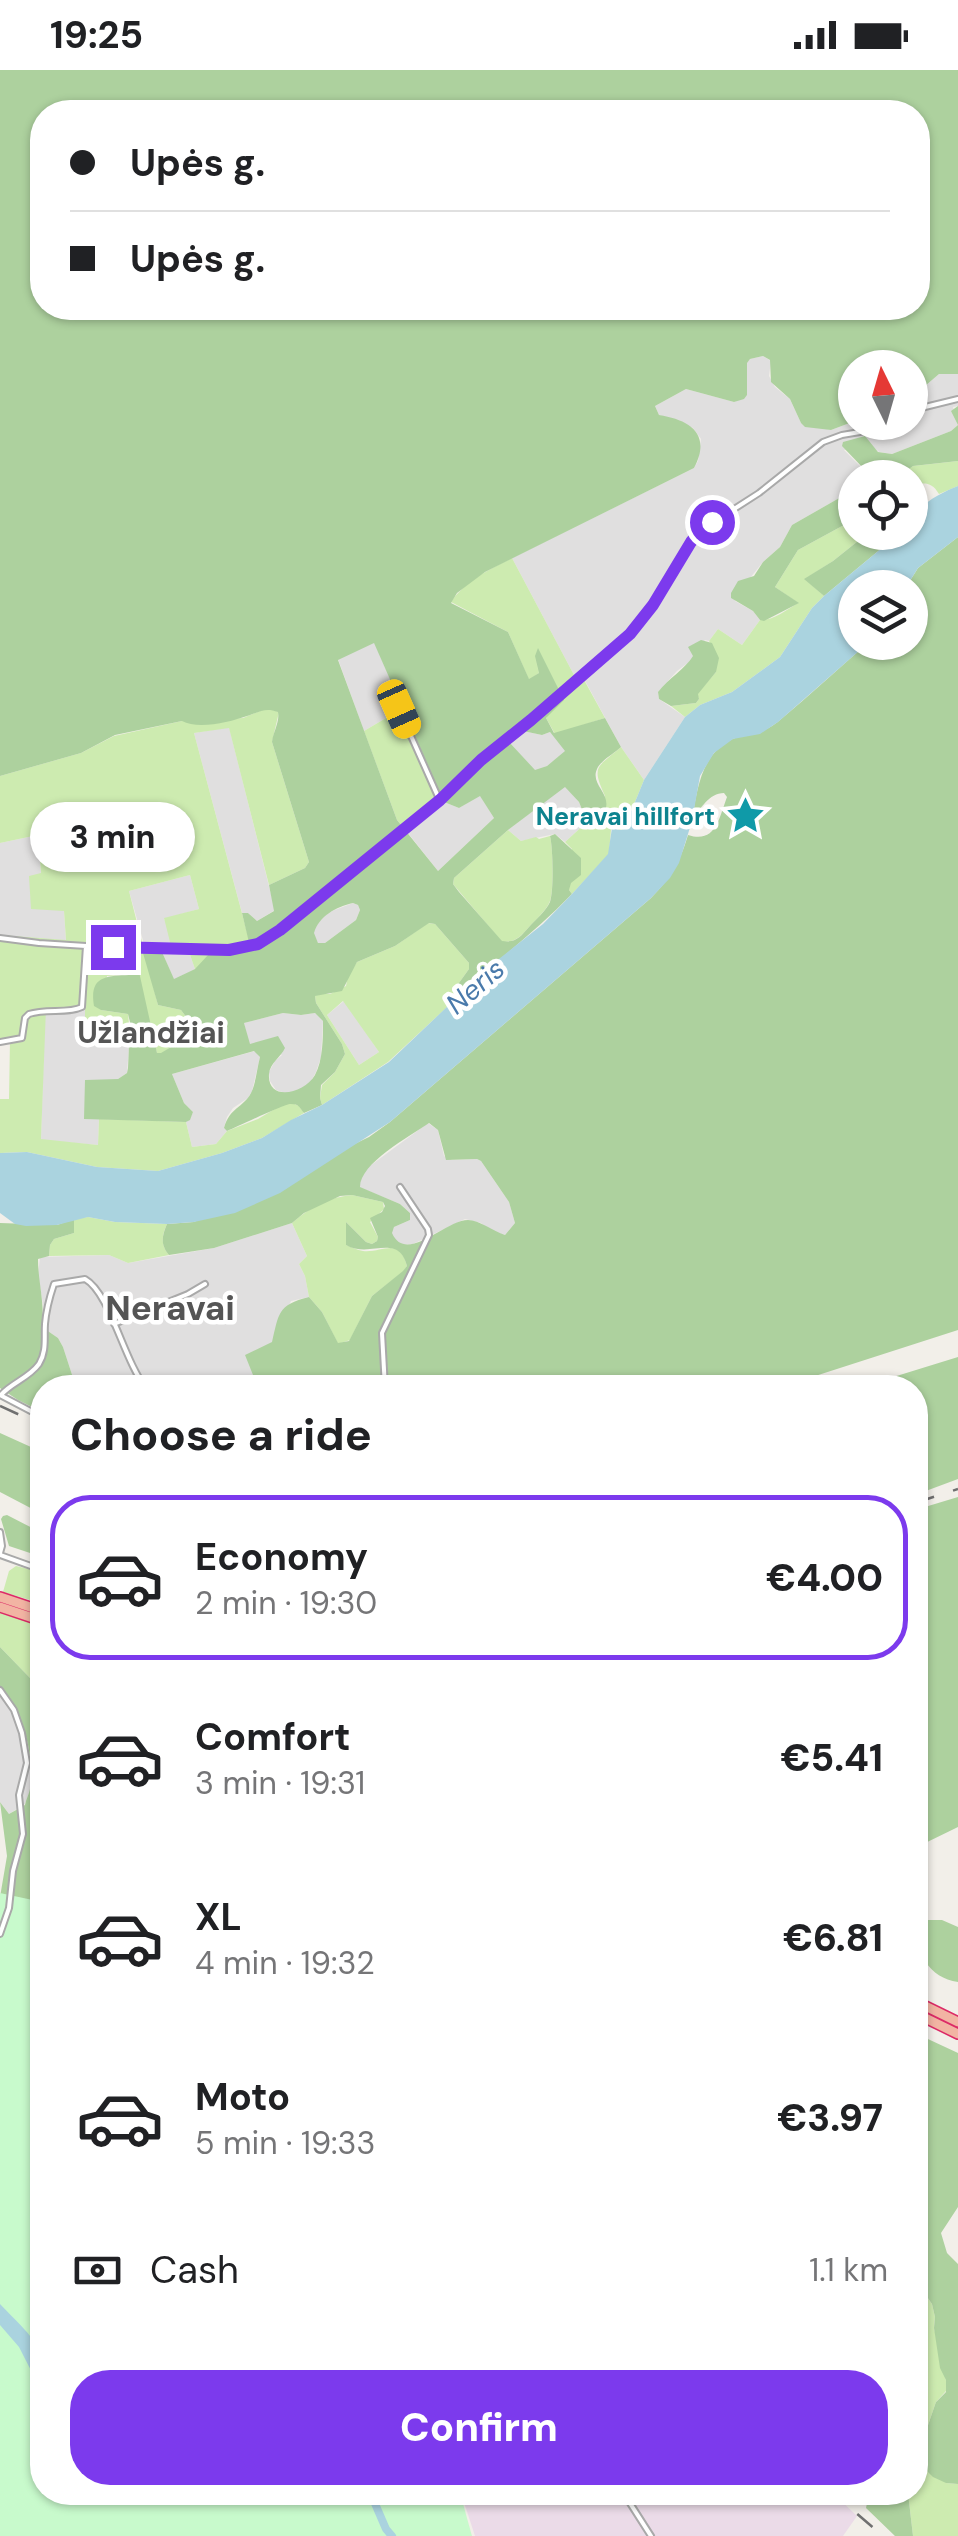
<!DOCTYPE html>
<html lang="en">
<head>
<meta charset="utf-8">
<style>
  :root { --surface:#fff; --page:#f2f2f2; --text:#202124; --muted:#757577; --line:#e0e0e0; --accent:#7c3aed }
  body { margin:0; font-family:"DM Sans",sans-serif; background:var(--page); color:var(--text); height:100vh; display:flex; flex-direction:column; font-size:38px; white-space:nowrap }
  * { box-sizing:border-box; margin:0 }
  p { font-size:32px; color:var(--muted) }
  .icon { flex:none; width:55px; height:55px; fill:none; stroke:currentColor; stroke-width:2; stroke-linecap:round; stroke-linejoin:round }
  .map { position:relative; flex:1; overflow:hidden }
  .panel { position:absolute; left:30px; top:1305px; width:898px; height:1130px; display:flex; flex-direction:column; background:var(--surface); border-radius:40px; box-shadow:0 2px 8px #0004 }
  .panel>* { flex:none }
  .top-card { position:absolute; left:30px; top:30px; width:900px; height:220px; border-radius:40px; box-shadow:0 2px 8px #0004; display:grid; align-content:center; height:220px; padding:0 40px; background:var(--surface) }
  .needle { width:65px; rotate:355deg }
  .buttons { position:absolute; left:838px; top:280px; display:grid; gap:20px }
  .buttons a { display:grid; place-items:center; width:90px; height:90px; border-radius:50%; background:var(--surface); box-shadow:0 2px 8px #0004; font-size:50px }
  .end { position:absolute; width:45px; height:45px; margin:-22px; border:12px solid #7c3aed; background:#fff; box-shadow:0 0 0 5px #fff }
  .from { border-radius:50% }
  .bubble { position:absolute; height:70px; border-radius:35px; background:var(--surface); box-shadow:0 2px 8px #0004; font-size:32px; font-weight:800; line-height:70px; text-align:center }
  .car { position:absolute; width:30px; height:60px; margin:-30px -15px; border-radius:12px; box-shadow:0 0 8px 2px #0007; background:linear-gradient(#f5c518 24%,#345 0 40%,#f5c518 0 76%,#345 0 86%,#f5c518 0) }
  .top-card b { display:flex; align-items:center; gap:35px; height:95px; font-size:38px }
  .top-card b+b { border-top:2px solid var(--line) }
  .top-card i { width:25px; height:25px; background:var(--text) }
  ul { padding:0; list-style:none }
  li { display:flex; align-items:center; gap:30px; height:165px; margin:0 20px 15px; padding:0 20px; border:5px solid transparent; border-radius:40px }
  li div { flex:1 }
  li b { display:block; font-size:38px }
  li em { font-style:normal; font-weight:800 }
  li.current { border-color:var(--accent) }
  li>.icon { width:90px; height:90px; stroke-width:1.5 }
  h2 { padding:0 40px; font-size:45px; line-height:120px }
  .pay { display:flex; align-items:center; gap:25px; height:110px; padding:0 40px; font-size:38px }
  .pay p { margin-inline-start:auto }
  .primary-button { display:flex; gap:20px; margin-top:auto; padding:20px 40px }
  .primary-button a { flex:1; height:115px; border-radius:40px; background:var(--accent); color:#fff; font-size:40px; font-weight:800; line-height:115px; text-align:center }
  .status { display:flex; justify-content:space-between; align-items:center; height:70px; padding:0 50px; background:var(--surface); direction:ltr }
  .status svg { height:28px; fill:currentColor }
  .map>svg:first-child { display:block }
</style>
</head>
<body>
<div class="status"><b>19:25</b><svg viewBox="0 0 49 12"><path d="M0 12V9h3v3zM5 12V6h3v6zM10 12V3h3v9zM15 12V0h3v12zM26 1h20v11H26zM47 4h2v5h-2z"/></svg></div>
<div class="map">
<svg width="958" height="2466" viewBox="0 0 958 2466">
  <rect width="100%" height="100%" fill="#f2efe9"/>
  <path fill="#e0dfdf" d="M763,286L771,291L769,306L775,317L790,329L801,353L831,360L855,351L910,352V324L925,316L939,304H958V336L953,337L958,355L951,361L892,384L879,382L873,377L844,380L866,402V407L855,408V419L792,455L780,477L763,492L750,508L735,531L753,541L760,550L742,575L718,559L709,571L705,570L689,592L677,601L658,622L659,629L685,647L644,710L621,677L584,609L579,611L574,605L512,488L694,398L698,391L701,369L693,358L659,345L655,336L686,319L734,332L747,325V292L750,289Z
    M374,572L403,638L364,661L338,589Z
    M229,657L275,840L257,851L248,843H242L194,663Z
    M523,661L542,665L550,662L566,681L547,696L535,701L510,673Z
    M565,716L579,732L587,752L565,772L555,764L521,771L508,760Z
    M480,725L494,748L438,801L408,763L444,732L459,738Z
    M38,765L41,804L64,841L66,871L0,865V773Z
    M190,805L199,839L164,849L189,882L195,899L174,910L162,882L146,881L129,821Z
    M353,833L358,835L360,840L356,850L325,873H318L313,863L320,849L332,841Z
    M344,931L379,982L359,995L327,945Z
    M45,938L85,939L86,964H130L127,1003L118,1009L85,1049H99L98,1075L41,1070Z
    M283,943L301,945L315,943L323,951L321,987L316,1002L310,1013L299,1021L285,1023L276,1020L270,1011L269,1002L275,991L282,985L249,974L244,953Z
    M255,981L260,987L252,1021L248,1028L233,1038L227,1047L224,1058L227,1061L216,1074L192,1077L186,1052L190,1049L193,1042L184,1033L172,1004Z
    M428,1053L438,1060L444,1086L452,1090L477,1089L481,1091L509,1132L515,1153L505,1165L490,1161L481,1153L465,1149L413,1174L402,1175L395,1172L391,1163L394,1157L410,1150V1143L400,1134L359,1117V1112L367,1098Z
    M292,1153L307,1186L299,1194L305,1206L309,1227L291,1231L255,1309L272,1317H76L63,1277L58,1268L42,1257L44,1240L38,1205L40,1187L109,1185L128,1193L214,1178Z
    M0,1621L10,1629L19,1644L31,1698L30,1720L25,1734L9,1744L0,1732Z"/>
  <path fill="#ebdbe8" d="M461,2423H828L835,2425L857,2446L843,2466H475Z"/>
  <path fill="#cdebb0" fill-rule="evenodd" d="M958,391V416L939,424C931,411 925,413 910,415V408L905,407L906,400L913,396Z
    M855,449V462L868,463L833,491L805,509L824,526L812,538L780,587L732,622L700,635L685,647L671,636L696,633L699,629L697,624L716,602L712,576L709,571L718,559L742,575L760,550C773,551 786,540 798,533L775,517L798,480Z
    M512,488L574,605L579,611L583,608L605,648L555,664L546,648L549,643L535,586L539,603L529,610L508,562L451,532C465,511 490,499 512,488Z
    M267,638L279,642L272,672L309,792L305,798L269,815L229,658L194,663L252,881L238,883L195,899L189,882L171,876L164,848L199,839L190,805L129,821L158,935L181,940L198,963V972L171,977L161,984L157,983L130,887L131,904L107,906L101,940L128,944L130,964H85V939L46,938L41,1069L98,1075L99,1049L186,1052L192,1077L216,1074L227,1061L258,1049L283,1034L292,1033L299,1036L304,1043L262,1068L222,1083L158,1101L97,1097L27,1082L0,1083V1029H9L10,970H0V865L66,870L64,841L31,839L29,806L41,803L38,765L0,773V706L81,683L114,666L182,651L243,648Z
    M403,638L444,732L408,763L397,750L364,661Z
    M621,677L644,710L624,759L619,760L614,757L611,760L609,784L572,824L569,820L572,779L565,772L587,752L592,756L605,726C591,695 597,698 621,677Z
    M508,760L521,771L536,767L539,769L550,766C553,778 554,820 550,831C546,841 536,849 529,857C520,867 516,872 502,872L453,814L454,808Z
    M428,853L435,854L469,893V899L456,917L459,926L388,992L322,1035L320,1028L322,1015L335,1002L345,984L342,974L316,933L315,926L318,924H330L346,916L348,906L357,892L395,876ZM343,931L379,982L359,995L327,945Z
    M352,1125L383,1132L384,1139L370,1152L378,1167L377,1171L372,1174L366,1172L346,1152V1175C352,1177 357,1180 363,1181C383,1183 399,1166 407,1196L404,1201L372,1226L350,1270L338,1274L322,1242L309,1227L305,1206L299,1194L307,1186L292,1153C309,1138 329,1127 352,1125Z
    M88,1147L115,1152L167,1154C162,1165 160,1175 169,1185L128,1193L109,1185L49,1186L50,1175L54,1169L74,1163V1149Z
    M16,1496L41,1502L42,1528L30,1530L3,1522L9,1501Z
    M0,1542L42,1556V1613L30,1608L0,1577Z
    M915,2160L923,2221L932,2234L935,2247L934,2258L946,2310V2321L936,2332L926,2361L946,2413L958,2414V2466H913L908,2423L915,2422Z"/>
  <path fill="#add19e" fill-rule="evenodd" d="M0,0H958V304H939L925,316L910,324V298H855V351L831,360L805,357L801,353L790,329L771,312L770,290L763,286L750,289L747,293V325L744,329L734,332L686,319L655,336L659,345C690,350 712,364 694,398L485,502L457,523L451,533L508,562L529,609L539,603L535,586L538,578L564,630L546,648L554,663L605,648L621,677C615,683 600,691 597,699C588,719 626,728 592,756L587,752L579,732L565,717L508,760L454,808L453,814L459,822L502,871C516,873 520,867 529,857C536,849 546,841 550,832C554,820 553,778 550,766L555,764L581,788V805L571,813L569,820L572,824C536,861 496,891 459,926L456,917L469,899V893L435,854L429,853L395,876L357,892L342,921L315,926L316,933L342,974L345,984L335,1002L321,1015L320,1028L322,1035L304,1043C299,1037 299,1034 291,1034C286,1033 237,1057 227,1061L224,1058C230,1037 243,1038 251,1023C256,1013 257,998 260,987L254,981L172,1004L184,1033L193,1042L190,1050L186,1052L84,1049L85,1010L118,1009L127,1003L128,998L130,952L128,944L101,940L94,936C89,906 106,906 129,905L131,903L130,886H133L136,888L157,983H161L171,977L198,972V963L181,940L158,935L143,883L146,881L162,882L174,909L195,899L209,884L251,881L242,843H248L257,851L274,841L269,815L305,798L309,792L272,672C273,662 280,652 278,642C265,637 260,642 247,646C230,652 198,660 182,651L115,665L81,683L0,706ZM42,42H918V238H42ZM374,573L444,732L459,738L480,726L494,748L438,801L397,750L338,590ZM523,661L542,665L550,662L565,681L547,696L535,700L510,673ZM353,833L358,835L360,840L356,850L325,873H318L314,863C319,846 336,837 353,833ZM283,943L301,945L315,943L323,951C323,968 323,990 315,1005C304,1024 267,1032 269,1004C270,993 281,987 285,978L278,966L250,974L244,953Z
    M958,336V391L913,396L906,401L905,407H866V401L842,376L843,372L865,366L878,382L892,384L951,361L958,355L951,341Z
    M855,419V449L798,480L775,517L799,533L764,551L760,550L753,541L731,528V523L738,511L754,506L763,492L780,477L792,455Z
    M868,463H900L824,526L804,509L833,491Z
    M958,467V1260L781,1317H272L255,1310L245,1285L272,1272C279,1244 277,1235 309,1227L322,1242L338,1273L349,1271L372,1226L403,1201L407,1196C398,1162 370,1189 346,1175V1152L366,1172L372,1174L377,1171L378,1167L370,1148L382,1142L385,1136L383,1132L352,1125L340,1126L304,1143L292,1153L214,1178L169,1185C160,1174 162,1166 167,1154L194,1152L369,1067L390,1052L651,828C672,806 679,794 688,765C716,774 719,748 727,727L724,723C709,723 700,739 692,751C697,718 702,679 738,667C757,661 763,664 780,650C810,625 839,598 868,573L910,572V518L906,517L918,498ZM429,1053L438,1060L446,1090L477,1089L481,1091L509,1132L515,1153L505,1165C493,1161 479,1150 468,1150C445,1150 406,1195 392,1163L394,1157L410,1150V1143L400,1134L360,1117C360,1093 409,1067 429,1053Z
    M701,570L712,573L719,588L716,602L698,624L699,629L696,633L671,636L659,629L658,622C668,609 686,598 693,586L688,577Z
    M74,1149V1163L54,1169L50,1175L49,1186L38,1189C38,1212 45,1233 42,1257L58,1268L63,1277L76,1317L42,1318V1342L18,1330L0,1318V1153L57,1155Z
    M958,1287V1409L915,1425V1318L861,1317Z
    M0,1363L42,1382V1444L0,1422Z
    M958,1427V1757L915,1778V1440Z
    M7,1445L42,1463V1487L9,1476L1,1449L3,1446Z
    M0,1577L30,1608L42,1613V1834L0,1827L7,1786L0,1732L9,1744L25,1735C26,1729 29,1724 30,1719C36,1694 23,1634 0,1621Z
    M927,1850H942L958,1857V1912C929,1908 915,1882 915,1854Z
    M915,1963L958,1983V2137L941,2163L947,2183L958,2194V2414L946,2413L933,2407L926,2400L924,2393L926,2361L936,2332L946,2322V2310L940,2298L934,2258L935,2247L932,2234L923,2221L915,2160Z
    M869,2423H908L913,2466H895L866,2438Z"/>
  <path fill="#c8facc" d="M0,1823L42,1832V2422L460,2423L472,2466H0Z"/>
  <path fill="#aad3df" d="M958,416V467L918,498L906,517L855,518V572L868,573L778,652L760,664L733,669L714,683L700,706L692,751L679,793L670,808L651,828L390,1052L280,1123L235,1143L194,1152L167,1154L115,1152L88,1147L57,1155L26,1156L15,1154L0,1143V1083L27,1082L97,1097L158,1101L222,1083L262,1068L291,1050L322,1035L389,992L490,896L543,854L572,824L608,784L612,758L621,760L624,759L644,710L685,647L700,635L732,622L780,587L812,538L824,526L900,463L910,462C910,438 938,424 958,416Z
    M0,2234C34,2270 43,2270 42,2322L19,2277L0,2255Z"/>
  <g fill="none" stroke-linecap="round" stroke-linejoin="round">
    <path stroke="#aad3df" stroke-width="8" d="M370,2422L386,2459L392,2466"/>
    <defs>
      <path id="minor" d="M910,344L925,337L958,329
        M399,639L440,731
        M0,868L39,873L86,876L213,880L241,878L267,869L440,731L481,690L531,651L629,564L653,535L685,480L703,459L759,423L823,372L842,365L872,360L891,352
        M0,972L22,968L25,948L29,944C46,938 68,944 82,937L86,876
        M114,1254L188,1224L205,1214
        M385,1318L382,1263L429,1165L428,1159L400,1117
        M0,1325L42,1347
        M1,1325C11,1313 29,1308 39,1294C47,1281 44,1268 45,1254C46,1241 50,1226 54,1214L85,1209C110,1223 124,1291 146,1318
        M0,1462L2,1476L0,1483
        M0,1485L42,1500
        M0,1620L14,1640L22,1663L27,1693L19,1725L23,1764L13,1801L9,1838L0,1864
        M628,2430L651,2466"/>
      <path id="trunk" d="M0,1527L42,1541
        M0,1537L42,1551
        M915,1931L958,1952
        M915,1943L958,1964"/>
    </defs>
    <use href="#minor" stroke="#a9a9a9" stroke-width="8"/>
    <use href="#trunk" stroke="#dc2a67" stroke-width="12"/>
    <use href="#minor" stroke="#fff" stroke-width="4"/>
    <use href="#trunk" stroke="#f2b4a3" stroke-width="9"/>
    <path stroke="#707070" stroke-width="2.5" stroke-dasharray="20 20" stroke-linecap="butt" d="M0,1336L42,1355
      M915,1433L958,1419
      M824,2422L848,2436L883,2466
      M641,2424L647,2422"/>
  </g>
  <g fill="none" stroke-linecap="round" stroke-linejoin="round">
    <path stroke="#7c3aed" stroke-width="12" d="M113,877L229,880L258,874L280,860L440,730L481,690L531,650L630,564L653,535L691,472L702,459L712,452"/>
  </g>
  <defs>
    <symbol id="sight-bare" viewBox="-9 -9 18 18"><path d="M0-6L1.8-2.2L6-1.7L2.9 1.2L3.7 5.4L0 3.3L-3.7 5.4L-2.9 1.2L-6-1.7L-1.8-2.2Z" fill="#0f9aa8" stroke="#fff" stroke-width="2.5" paint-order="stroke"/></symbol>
  </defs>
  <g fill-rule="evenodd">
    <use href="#sight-bare" x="718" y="718" width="55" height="55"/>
  </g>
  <g text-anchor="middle" stroke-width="9" stroke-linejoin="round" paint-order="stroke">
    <g font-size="25" font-weight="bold" fill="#0d838f" stroke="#fff" text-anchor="end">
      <text x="715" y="755">Neravai hillfort</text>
    </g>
    <g font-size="28" font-style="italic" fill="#4a7aab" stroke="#fff">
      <text transform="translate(475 916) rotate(-41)" y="10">Neris</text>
    </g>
    <g font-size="30" font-weight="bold" fill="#555" stroke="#fff">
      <text x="151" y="973">Užlandžiai</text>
    </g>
    <g font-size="35" font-weight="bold" fill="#555" stroke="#fff">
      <text x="170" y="1250">Neravai</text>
    </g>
  </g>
</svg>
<div class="buttons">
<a><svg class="needle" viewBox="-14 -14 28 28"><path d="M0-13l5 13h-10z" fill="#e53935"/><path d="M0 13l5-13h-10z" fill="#757577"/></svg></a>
<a><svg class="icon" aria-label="locate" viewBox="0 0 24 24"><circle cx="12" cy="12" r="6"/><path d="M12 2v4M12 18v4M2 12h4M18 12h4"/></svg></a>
<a><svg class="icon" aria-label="layers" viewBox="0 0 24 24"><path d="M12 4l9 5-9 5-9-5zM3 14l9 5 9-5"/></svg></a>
</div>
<i class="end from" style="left:712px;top:452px"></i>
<i class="end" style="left:113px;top:877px"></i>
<div class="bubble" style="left:30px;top:732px;width:165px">3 min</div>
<i class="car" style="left:399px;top:639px;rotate:156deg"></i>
<div class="top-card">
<b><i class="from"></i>Upės g.</b>
<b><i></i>Upės g.</b>
</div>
<section class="panel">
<h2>Choose a ride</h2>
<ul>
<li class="current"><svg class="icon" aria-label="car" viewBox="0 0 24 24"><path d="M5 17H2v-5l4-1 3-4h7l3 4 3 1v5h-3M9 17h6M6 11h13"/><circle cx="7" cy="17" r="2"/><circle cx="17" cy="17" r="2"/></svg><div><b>Economy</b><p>2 min · 19:30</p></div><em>€4.00</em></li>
<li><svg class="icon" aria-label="car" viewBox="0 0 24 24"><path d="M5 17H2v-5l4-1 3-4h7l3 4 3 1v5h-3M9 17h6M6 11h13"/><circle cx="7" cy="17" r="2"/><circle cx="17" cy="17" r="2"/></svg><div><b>Comfort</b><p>3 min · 19:31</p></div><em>€5.41</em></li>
<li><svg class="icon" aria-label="car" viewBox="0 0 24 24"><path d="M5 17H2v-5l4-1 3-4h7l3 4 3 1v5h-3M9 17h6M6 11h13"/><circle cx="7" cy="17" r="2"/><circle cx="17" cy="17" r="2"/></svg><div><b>XL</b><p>4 min · 19:32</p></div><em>€6.81</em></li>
<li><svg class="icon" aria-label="car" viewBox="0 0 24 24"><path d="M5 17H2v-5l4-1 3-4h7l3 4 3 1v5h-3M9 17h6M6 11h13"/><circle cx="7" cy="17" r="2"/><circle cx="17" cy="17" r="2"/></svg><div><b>Moto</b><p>5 min · 19:33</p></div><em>€3.97</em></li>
</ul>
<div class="pay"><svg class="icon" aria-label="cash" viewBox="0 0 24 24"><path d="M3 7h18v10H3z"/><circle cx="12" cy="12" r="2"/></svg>Cash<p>1.1 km</p></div>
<div class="primary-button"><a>Confirm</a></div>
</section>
</div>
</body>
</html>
